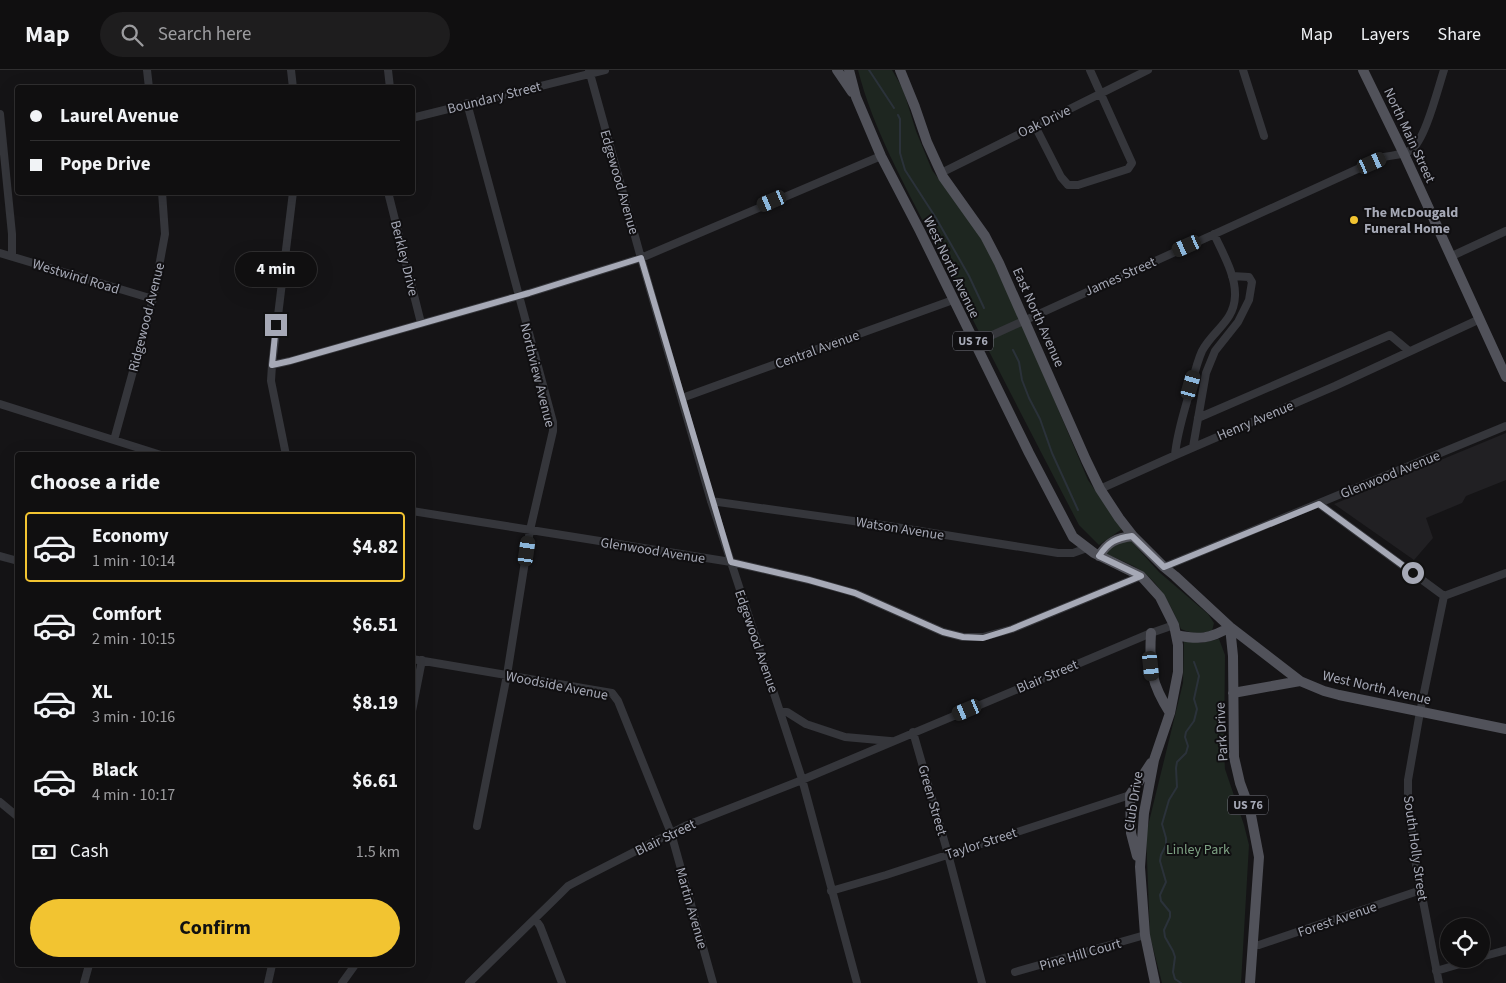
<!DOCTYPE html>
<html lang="en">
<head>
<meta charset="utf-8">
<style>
  :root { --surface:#100f10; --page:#1e1d1e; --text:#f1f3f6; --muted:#9c9c9f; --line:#302f30; --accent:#f2c431 }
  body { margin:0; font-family:"Source Sans 3",sans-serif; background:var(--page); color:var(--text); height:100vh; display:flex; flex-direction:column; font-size:19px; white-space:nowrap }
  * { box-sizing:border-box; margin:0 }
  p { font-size:16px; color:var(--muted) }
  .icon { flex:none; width:28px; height:28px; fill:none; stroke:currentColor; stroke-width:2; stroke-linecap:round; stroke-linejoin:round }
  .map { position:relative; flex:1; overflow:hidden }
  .side { position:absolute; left:15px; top:382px; width:400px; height:515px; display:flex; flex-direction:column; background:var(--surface); border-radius:5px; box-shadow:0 5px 20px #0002,0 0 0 1px var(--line) }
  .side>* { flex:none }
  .banner { position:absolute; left:15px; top:15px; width:400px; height:110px; border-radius:5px; box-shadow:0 5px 20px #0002,0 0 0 1px var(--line); display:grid; align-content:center; height:110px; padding:0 15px; background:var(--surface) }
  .controls { position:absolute; left:1440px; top:848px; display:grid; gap:10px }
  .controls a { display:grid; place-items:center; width:50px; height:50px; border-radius:50%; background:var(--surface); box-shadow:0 5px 20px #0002,0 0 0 1px var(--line); font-size:25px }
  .end { position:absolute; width:22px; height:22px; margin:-11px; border:6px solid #a6a9b6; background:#111; box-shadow:0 0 0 2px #111 }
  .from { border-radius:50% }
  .bubble { position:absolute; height:35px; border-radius:18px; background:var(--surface); box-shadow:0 5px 20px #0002,0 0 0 1px var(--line); font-size:16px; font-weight:700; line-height:35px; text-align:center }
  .car { position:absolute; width:15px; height:30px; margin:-15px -8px; border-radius:6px; box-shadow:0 0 4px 1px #0007; background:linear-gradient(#222 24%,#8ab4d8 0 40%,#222 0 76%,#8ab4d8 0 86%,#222 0) }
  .banner b { display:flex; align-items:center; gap:18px; height:48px; font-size:19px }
  .banner b+b { border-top:1px solid var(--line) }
  .banner i { width:12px; height:12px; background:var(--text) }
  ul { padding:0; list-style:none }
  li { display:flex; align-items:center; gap:15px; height:70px; margin:0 10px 8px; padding:0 5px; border:2px solid transparent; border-radius:5px }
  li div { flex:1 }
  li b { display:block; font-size:19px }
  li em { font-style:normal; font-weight:700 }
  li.current { border-color:var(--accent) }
  li>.icon { width:45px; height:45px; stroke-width:1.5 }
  h2 { padding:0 15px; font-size:22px; line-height:60px }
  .pay { display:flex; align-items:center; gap:12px; height:55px; padding:0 15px; font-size:19px }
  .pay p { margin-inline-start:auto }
  .primary-button { display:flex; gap:10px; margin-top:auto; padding:10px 15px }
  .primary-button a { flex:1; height:58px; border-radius:30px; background:var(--accent); color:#111; font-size:20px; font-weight:700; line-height:58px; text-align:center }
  header { display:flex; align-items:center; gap:30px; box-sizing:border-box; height:70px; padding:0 25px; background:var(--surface); border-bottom:1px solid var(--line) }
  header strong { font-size:24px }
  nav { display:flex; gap:28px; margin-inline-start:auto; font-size:18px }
  .search { width:350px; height:45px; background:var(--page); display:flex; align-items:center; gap:12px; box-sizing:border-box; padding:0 18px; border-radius:28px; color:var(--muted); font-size:19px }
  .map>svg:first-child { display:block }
</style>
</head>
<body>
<header>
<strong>Map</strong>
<div class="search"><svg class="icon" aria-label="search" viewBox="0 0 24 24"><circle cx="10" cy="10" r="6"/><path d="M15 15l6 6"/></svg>Search here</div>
<nav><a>Map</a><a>Layers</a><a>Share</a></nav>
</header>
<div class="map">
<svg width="1506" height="913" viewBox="0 0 1506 913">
  <rect width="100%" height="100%" fill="#151416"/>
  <path fill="#212023" d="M1506,363V410L1466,426L1462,433L1426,448L1433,468L1414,490L1334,434Z"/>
  <path fill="#1e2620" d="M858,0H892L903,19L916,61L932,100L983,170L1026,263L1088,410L1122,459L1099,475L1079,455C1029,359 979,263 931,167C904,113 873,59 858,0Z
    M1131,471L1159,502L1208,544L1214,553L1212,561C1200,564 1192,564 1181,559C1172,538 1161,515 1142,501C1131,494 1118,489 1106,484L1116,473Z
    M1219,569L1225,585L1224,680L1225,699L1244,755L1249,775L1241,913H1162L1150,866L1146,764L1183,613L1184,570L1201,573Z"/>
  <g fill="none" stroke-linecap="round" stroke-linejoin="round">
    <path stroke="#2b323a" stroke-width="2" d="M869,0L894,38
      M898,45L900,49V83L905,100L936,148L969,206L984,238
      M1013,280L1019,292L1022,310L1029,328L1040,349L1052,383L1078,440
      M1181,913L1175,909L1173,902L1175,887L1173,881L1165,867L1164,860L1170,847V842L1161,831L1160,825L1166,812L1160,791L1161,785L1166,775V768L1162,754L1169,730L1177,717L1176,698L1177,692L1186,683L1188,676L1185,667L1186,662L1194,651L1197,639L1194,629L1199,606L1194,592"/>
    <path stroke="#35363b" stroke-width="8" d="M147,0L149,18
      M291,0L293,18
      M388,0L390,18
      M589,0L641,188L711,431L802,709L857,913
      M1243,0L1264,66
      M467,33L553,352V361L530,460L507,605L477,756
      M0,44L12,164V186
      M412,48L605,0
      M1035,56L1061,107L1068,115H1078L1128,99L1132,93L1090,0
      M941,103L1148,0
      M388,122L421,253
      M0,183L153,229
      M1452,186L1506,161
      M975,273L1384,87C1393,85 1403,85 1411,80C1425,71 1438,18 1444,0
      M272,295L290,291L529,223L641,188L881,86
      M682,328L953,230
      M0,334L161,385
      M1198,348L1390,265L1409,281
      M114,370L153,229L165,164L162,122
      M1193,377L1206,303L1215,281L1238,252L1249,230L1252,212L1249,207L1232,206
      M286,385L271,311L272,295L293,122
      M1175,385C1177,362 1185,339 1191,317C1194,305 1197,292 1202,281C1213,260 1234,252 1235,226C1236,205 1222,182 1214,164
      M1100,419L1178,384L1335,316L1480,249
      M711,431L889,456L1058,483H1073L1087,478
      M1319,434L1444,526
      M412,441L731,492L809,510L855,523L943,562L963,567H983L1012,559L1141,506
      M0,486L18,491
      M1164,497L1506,356
      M412,589L612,623L618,631L671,763L713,913
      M412,641L422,590
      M781,642H787L806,654L845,667L890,671
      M913,662L948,784L982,913
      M0,732L18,747
      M831,821L886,805L1130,725
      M535,849L540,856L562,913
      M1253,875H1259L1421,820
      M1481,887L1506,880
      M1436,901L1477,889
      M1015,902L1145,865
      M84,913L89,895
      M268,913L272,895
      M342,913L355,895
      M469,913L559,825L568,816L585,807L685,756L797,712L1151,563L1174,555
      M1439,913L1416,795L1408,728V710L1420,642L1444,526L1506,503"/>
    <path stroke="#51525a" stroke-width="10" d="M837,0L852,22
      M849,0L856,27L881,86L920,161L1029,383L1073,467L1094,483L1141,506L1160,527L1174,555L1178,575V602L1170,643L1154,690L1144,743L1140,797L1145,865L1155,913
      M900,0L915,37L927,72L943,107L985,166L999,193L1086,390L1100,419L1119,448L1133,466L1164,497L1175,506L1230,557L1300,611L1324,621L1339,625L1506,659
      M1363,0L1404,84L1506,307
      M1099,486C1108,472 1116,468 1133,466
      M1230,557L1233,586L1234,687L1240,713L1250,740L1259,787L1250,913
      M1151,563C1149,598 1151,613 1170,643
      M1176,565C1199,570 1210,569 1230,557
      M1233,623L1300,611
      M1137,786L1131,763L1130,725L1151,693"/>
  </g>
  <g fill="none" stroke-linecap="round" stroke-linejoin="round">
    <path stroke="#a6a9b6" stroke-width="6" d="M276,255L272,295L290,291L529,223L641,188L731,492L809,510L855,523L943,562L963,567L983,568L1012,559L1141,506L1099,486C1108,472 1116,468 1132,466L1164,497L1319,434L1413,503"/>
  </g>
  <circle fill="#f2c431" stroke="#100f11" stroke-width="2" cx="1354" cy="150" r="5"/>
  <g text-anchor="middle" stroke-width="4" stroke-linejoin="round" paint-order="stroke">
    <g fill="#100f11" stroke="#797b84" stroke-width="1">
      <rect x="953" y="261.5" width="40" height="19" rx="4"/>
      <rect x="1228" y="725.5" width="40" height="19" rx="4"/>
    </g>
    <g font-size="12" font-weight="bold" fill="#a6a9b6">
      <text x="973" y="275">US 76</text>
      <text x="1248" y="739">US 76</text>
    </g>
    <g font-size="14" fill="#a6a9b6" stroke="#100f11">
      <text transform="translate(494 27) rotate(-14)" y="5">Boundary Street</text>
      <text transform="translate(1044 51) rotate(-26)" y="5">Oak Drive</text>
      <text transform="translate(1410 65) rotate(65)" y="5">North Main Street</text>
      <text transform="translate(620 112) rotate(74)" y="5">Edgewood Avenue</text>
      <text transform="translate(405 188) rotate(76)" y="5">Berkley Drive</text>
      <text transform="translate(952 197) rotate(64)" y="5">West North Avenue</text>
      <text transform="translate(76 206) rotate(17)" y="5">Westwind Road</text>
      <text transform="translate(1120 206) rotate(-24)" y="5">James Street</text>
      <text transform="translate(146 247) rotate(-76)" y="5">Ridgewood Avenue</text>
      <text transform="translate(1039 247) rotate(66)" y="5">East North Avenue</text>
      <text transform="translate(817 279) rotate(-20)" y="5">Central Avenue</text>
      <text transform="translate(538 305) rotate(76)" y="5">Northview Avenue</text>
      <text transform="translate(1255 350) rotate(-23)" y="5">Henry Avenue</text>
      <text transform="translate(1390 404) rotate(-22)" y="5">Glenwood Avenue</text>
      <text transform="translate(900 458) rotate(9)" y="5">Watson Avenue</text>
      <text transform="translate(653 480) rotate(9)" y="5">Glenwood Avenue</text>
      <text transform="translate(757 571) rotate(71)" y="5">Edgewood Avenue</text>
      <text transform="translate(1047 606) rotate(-23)" y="5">Blair Street</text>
      <text transform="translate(557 615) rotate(11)" y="5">Woodside Avenue</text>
      <text transform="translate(1377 617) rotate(13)" y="5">West North Avenue</text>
      <text transform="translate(1221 662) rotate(-93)" y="5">Park Drive</text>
      <text transform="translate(933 730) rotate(74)" y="5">Green Street</text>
      <text transform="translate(1133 731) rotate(-81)" y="5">Club Drive</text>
      <text transform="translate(665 767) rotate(-26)" y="5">Blair Street</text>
      <text transform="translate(981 773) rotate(-18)" y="5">Taylor Street</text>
      <text transform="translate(1416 778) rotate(82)" y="5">South Holly Street</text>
      <text transform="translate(692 838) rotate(74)" y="5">Martin Avenue</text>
      <text transform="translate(1337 849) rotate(-19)" y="5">Forest Avenue</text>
      <text transform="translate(1080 884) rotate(-16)" y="5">Pine Hill Court</text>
    </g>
    <g font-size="14" font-weight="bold" fill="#a6a9b6" stroke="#100f11" text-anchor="start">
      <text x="1364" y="147">The McDougald<tspan x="1364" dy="16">Funeral Home</tspan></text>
    </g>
    <g font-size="14" fill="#7da183" stroke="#100f11">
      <text x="1198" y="784">Linley Park</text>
    </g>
  </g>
</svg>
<div class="controls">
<a><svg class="icon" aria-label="locate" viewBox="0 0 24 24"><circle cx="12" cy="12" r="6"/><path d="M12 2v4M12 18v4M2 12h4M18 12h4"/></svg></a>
</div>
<i class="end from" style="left:1413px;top:503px"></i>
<i class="end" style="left:276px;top:255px"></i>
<div class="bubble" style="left:235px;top:182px;width:82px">4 min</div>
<i class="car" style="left:1372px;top:93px;rotate:66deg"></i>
<i class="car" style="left:772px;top:131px;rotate:247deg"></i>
<i class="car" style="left:1187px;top:176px;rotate:246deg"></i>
<i class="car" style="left:1191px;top:315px;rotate:16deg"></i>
<i class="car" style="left:527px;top:481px;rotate:8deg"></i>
<i class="car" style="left:1151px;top:596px;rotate:174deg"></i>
<i class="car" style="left:967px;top:640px;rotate:247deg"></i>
<div class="banner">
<b><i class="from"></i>Laurel Avenue</b>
<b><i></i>Pope Drive</b>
</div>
<section class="side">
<h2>Choose a ride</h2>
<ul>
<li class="current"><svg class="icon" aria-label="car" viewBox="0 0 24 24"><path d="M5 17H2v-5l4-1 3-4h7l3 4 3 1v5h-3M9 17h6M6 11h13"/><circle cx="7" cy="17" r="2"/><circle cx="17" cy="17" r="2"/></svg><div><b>Economy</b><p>1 min · 10:14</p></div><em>$4.82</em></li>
<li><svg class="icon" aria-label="car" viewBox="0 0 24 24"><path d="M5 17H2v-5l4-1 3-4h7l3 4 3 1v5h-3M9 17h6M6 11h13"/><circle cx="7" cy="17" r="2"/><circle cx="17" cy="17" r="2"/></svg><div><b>Comfort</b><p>2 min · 10:15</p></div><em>$6.51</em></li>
<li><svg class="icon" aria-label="car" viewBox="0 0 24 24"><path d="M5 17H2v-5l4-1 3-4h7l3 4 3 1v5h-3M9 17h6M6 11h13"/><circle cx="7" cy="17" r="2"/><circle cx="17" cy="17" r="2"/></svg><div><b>XL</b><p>3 min · 10:16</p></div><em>$8.19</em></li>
<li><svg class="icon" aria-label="car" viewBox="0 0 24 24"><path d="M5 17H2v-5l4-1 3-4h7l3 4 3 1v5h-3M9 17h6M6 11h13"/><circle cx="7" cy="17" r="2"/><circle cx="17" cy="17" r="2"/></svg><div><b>Black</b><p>4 min · 10:17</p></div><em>$6.61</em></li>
</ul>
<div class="pay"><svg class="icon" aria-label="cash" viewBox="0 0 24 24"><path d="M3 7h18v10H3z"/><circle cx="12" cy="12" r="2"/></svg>Cash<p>1.5 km</p></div>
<div class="primary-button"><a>Confirm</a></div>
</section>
</div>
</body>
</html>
